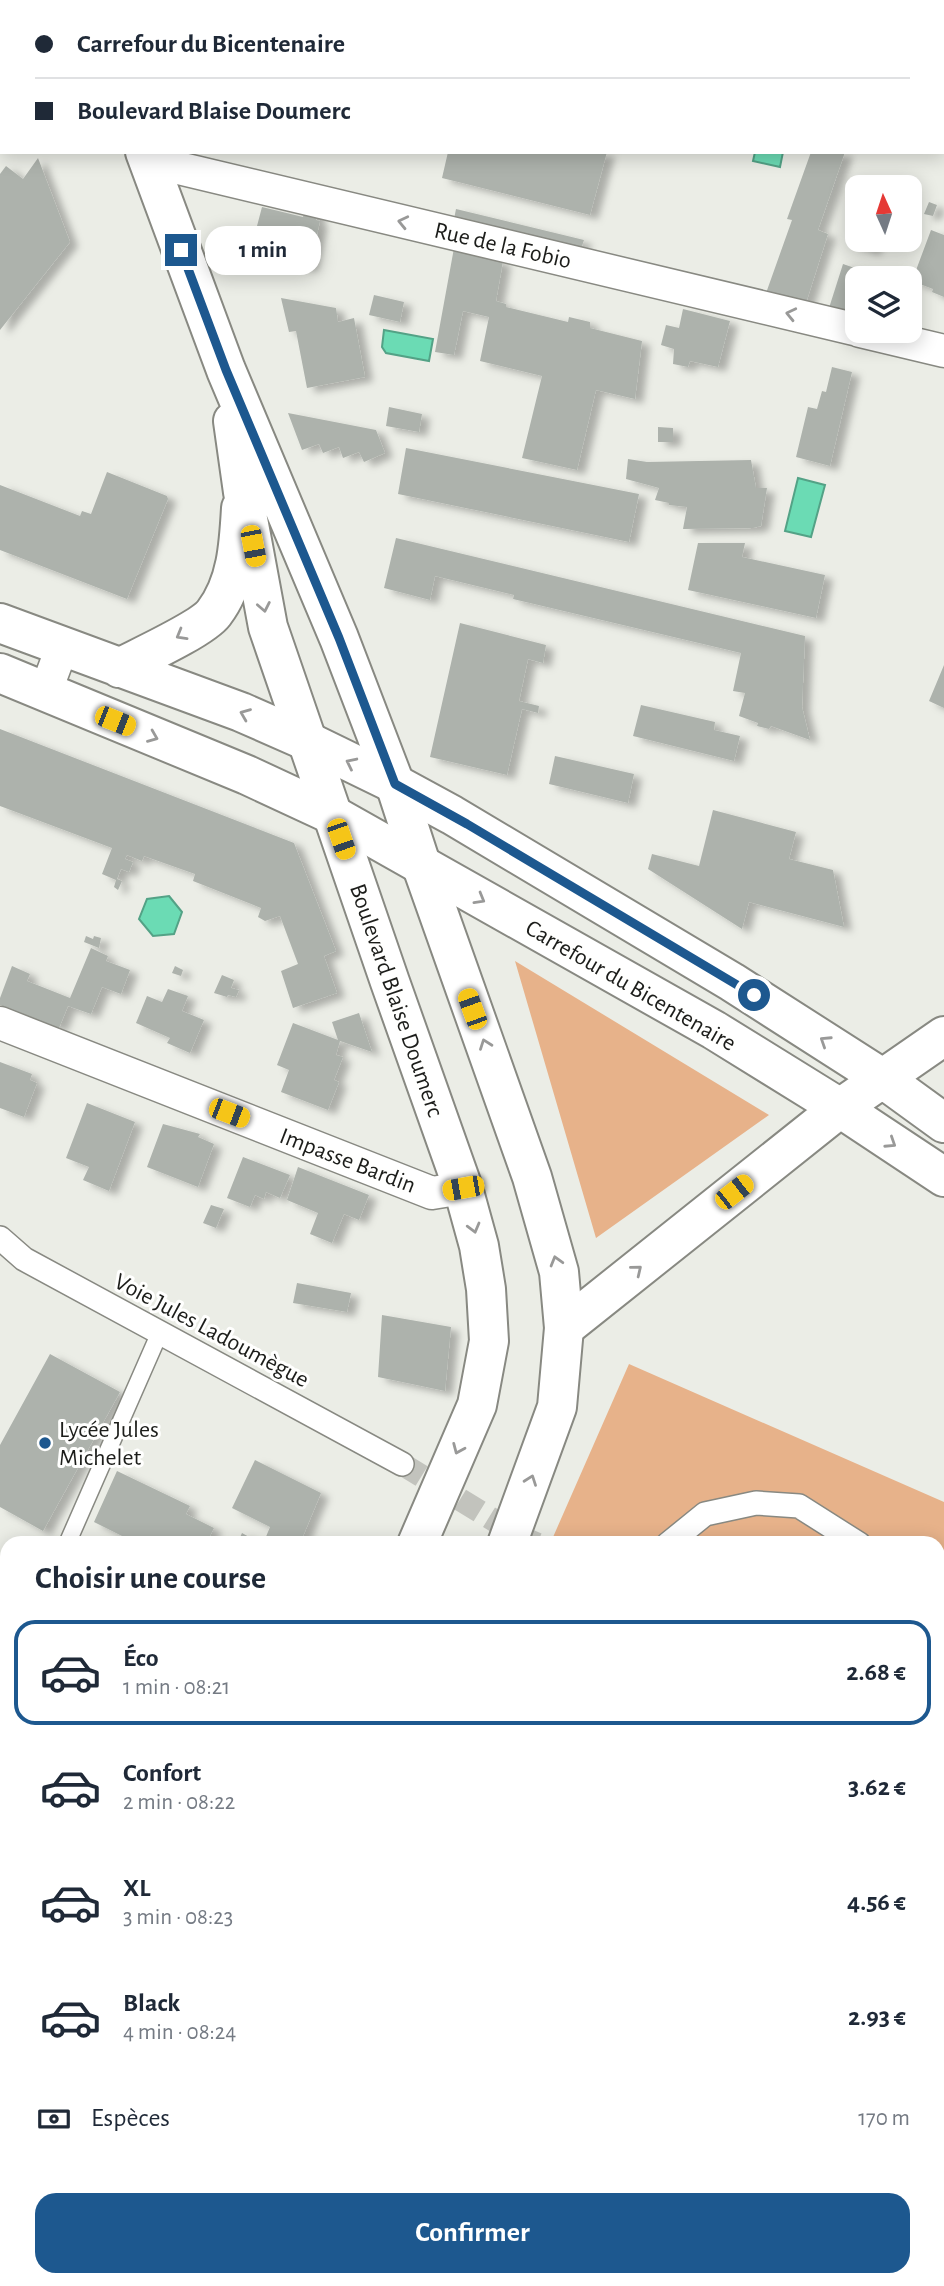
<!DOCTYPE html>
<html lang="fr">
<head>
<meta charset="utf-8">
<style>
  :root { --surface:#fff; --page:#f6f6f7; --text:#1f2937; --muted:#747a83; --line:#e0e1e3; --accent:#1d588f }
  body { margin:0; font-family:"Alegreya Sans",sans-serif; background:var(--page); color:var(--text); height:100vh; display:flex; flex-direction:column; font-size:26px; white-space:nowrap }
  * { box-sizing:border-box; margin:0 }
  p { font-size:23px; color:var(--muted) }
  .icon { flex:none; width:38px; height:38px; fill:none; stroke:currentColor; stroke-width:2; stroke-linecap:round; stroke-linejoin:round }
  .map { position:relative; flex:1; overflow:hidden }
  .sheet { position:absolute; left:0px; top:1536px; width:945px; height:751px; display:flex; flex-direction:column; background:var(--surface); border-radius:21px 21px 0 0; box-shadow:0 4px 18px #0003 }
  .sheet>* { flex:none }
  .guide { position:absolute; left:0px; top:0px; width:945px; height:154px; box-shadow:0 4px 18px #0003; display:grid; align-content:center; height:154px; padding:0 35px; background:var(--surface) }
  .needle { width:46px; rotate:357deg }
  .fabs { position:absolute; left:845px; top:175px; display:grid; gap:14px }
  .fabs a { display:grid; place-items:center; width:77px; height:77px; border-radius:14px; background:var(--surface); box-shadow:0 4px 18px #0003; font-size:35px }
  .end { position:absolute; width:32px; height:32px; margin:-16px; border:9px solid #1d588f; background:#fff; box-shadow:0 0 0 4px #fff }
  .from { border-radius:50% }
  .bubble { position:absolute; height:49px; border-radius:21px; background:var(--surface); box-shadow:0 4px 18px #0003; font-size:23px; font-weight:700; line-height:49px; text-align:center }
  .car { position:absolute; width:21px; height:42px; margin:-21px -10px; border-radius:9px; box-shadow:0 0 5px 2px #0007; background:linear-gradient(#f5c518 24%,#345 0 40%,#f5c518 0 76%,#345 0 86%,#f5c518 0) }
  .guide b { display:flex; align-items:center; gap:24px; height:66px; font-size:26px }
  .guide b+b { border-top:2px solid var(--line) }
  .guide i { width:18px; height:18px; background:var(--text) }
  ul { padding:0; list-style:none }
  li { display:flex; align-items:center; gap:21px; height:105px; margin:0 14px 10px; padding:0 21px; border:4px solid transparent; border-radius:21px }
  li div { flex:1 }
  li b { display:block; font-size:26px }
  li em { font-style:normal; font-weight:700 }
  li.on { border-color:var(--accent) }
  li>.icon { width:63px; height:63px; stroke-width:1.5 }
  h2 { padding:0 35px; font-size:32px; line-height:84px }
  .pay { display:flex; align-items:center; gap:18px; height:77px; padding:0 35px; font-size:26px }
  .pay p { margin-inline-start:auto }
  .cta { display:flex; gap:14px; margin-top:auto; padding:14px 35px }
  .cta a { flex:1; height:80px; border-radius:21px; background:var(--accent); color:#fff; font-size:28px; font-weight:700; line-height:80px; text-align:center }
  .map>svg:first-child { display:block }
</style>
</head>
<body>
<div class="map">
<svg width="944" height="2286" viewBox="0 0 944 2286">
  <defs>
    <filter id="shadow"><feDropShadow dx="8" dy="4.5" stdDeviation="3.5" flood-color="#0004"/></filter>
  </defs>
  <rect width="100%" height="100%" fill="#ebede6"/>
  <path fill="#e7b28a" d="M515,961L769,1115L596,1238Z
    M629,1364L944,1502V1868L938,1881V1544H550Z
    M944,1945V2286H791L793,2280H938V1958Z
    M547,2280H759L756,2286H560Z"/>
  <path fill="#6bdbb4" stroke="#53a286" stroke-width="2" d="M755,152H783L780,167L753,161Z
    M384,330L433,339L429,361L386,353L382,347Z
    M798,478L825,485L811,537L785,531Z
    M169,896L182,912L174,934L153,936L139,919L147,899Z"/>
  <path fill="#adb2ac" filter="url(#shadow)" d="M448,152H607L590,215L442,178Z
    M811,152H845L818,230L828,234L805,306L765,296L792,220L787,219Z
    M38,158L70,242L0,330V174L6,166L23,179Z
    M929,202L937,205L933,216L924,214Z
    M306,205L319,208L316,220L320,221L310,267L259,258L261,247L252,245L262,207L303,217Z
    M456,209L584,240L581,249L454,219Z
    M857,222L858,240H876L872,251L850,243Z
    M931,230L944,235V297L932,292L933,289L912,281Z
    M454,248L503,261L496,301L506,304V307L568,322L569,317L590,322V328L642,341L635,399L596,390L577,470L522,458L542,376L480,361L489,317L463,311L454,355L435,352Z
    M843,264L884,278H858V315L829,308Z
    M374,295L404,302L400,322L369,315Z
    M281,298L336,308L338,322L354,318L365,377L307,388L296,331L289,332Z
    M683,309L730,321L718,367L690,361L688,367L673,364L674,349L661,345L666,325L679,328Z
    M832,367L852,372L830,466L796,457L808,407L817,409L822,391L826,392Z
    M389,407L422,414L419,432L386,426Z
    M288,413L376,430L385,453L364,462L359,452L343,458L339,447L323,453L319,444L302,450Z
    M658,427L673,428V442H658Z
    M406,448L639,494L629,542L398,494Z
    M628,459L647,462L751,460L756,488H767L761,526L753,528L683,529L687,507L669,505V503L655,500L659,488L626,479Z
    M107,472L167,496L168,499L127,599L0,550V485L80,516L82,511L91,514Z
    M396,538L805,636L802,707L810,740L771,726L769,729L757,726L758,723L739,716L745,693L733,691L741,653L513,599L514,595L435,576L430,600L384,588Z
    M698,543H745L742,557L825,575L816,618L688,590Z
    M460,623L546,645L543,663L528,659L519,701L539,706L538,713L522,709L507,775L430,757Z
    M944,665V708L929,701Z
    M641,705L715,722L714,730L740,736L734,761L633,736Z
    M0,729L294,843L336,951L324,956L337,993L293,1008L281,971L298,964L280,916L265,921L258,917L261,908L193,881L195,874L144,856L142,861L127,855L125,859L133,862L129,872L121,869L117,879L122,881L118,890L114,887L116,880L102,874L112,848L0,806Z
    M555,756L634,774L628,803L549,784Z
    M713,810L796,832L789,859L833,870L844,927L749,902L742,929L648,869L652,854L699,866Z
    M86,936L93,939L94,936L101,938L99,948L84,942Z
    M91,948L108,956L106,961L130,970L121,994L102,987L91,1014L68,1006L59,1028L0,1005V998L12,966L30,974L27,981L70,998Z
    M175,966L183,970L181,976L172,973Z
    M222,975L234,980L231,988L239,990L236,997L228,995L227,997L214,993Z
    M168,989L188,996L182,1011L204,1020L190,1053L167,1043L170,1038L136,1023L147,996L162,1002Z
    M359,1013L372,1052L340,1041L336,1055L343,1057L334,1080L339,1082L328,1110L281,1092L289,1070L277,1065L293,1023L338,1040L332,1022Z
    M0,1062L32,1074L30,1080L37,1083L24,1117L0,1108Z
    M87,1103L135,1122L109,1191L83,1180L89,1167L66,1158Z
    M163,1124L200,1134L198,1137L214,1144L198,1187L147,1167Z
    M243,1157L290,1175L280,1198L266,1192L264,1199L255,1195L250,1207L227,1198Z
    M298,1167L369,1195L359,1220L344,1214L332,1243L310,1234L318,1213L287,1200Z
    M211,1205L224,1209L216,1228L203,1223Z
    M297,1283L351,1293L347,1312L293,1303Z
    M382,1315L451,1327L445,1391L378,1377Z
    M50,1354L120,1392L43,1531L0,1507V1445Z
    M255,1460L321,1493L301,1541L307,1544H263L270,1527L232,1508Z
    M117,1471L190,1506L186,1514L214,1528L206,1544H138L94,1522Z
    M242,1533L262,1544H237Z
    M0,1564L7,1568V1597L0,1610Z
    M7,1720V1794L0,1810V1737Z
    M3,2022L7,2024V2064L0,2080V2029Z
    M4,2146L7,2147V2165L0,2162Z
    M7,2199V2224L0,2221Z
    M0,2251L7,2254V2280H58L56,2286H0Z"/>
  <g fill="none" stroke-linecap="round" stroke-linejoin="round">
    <path stroke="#c2c3bd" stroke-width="23" stroke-dasharray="23 11" stroke-linecap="butt" d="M402,1464L523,1538L537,1544"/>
    <defs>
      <path id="service" d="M67,1544L160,1332
        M0,1681L7,1675"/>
      <path id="pedestrian" d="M0,1238L24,1259L402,1464
        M668,1544L705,1514L756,1503L799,1506L859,1544
        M938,1573L944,1574"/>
      <path id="minor" d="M149,161L858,330
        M860,331L944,351
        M45,693L63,645
        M0,1023L432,1193L463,1188
        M0,2232L7,2235
        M390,2280L398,2286"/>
      <path id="secondary" d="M0,623L241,712L307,741L395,784L452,815L732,982L882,1078L944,1123
        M119,668C140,657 202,629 214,613C237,583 239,544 241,508
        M0,673L247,775L333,815L714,1030L840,1108L944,1177
        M564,1328L840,1108L944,1036"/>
      <path id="primary" d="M88,0L89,2
        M145,152L226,370L339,638L395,784L421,864L532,1177L559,1272L564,1328L557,1407L507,1544
        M233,421L243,492L268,627L390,982L463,1188L479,1246L486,1289L489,1341L477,1405L417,1544
        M92,2286L94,2280
        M177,2286L180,2280"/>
    </defs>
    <use href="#service" stroke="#888982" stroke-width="19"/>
    <use href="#pedestrian" stroke="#888982" stroke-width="26"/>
    <use href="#minor" stroke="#888982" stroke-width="35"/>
    <use href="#secondary" stroke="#888982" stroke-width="42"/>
    <use href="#primary" stroke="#888982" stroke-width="42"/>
    <use href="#service" stroke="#fff" stroke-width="16"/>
    <use href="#pedestrian" stroke="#fff" stroke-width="23"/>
    <use href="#minor" stroke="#fff" stroke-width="32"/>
    <use href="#secondary" stroke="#fff" stroke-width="38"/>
    <use href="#primary" stroke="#fff" stroke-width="38"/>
  </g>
  <defs><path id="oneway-chevron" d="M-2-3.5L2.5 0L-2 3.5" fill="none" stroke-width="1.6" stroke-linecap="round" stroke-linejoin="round" transform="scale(1.75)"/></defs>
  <g stroke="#999998">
    <use href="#oneway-chevron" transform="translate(403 222) rotate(-167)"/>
    <use href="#oneway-chevron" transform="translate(791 314) rotate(-167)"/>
    <use href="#oneway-chevron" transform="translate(264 607) rotate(79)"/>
    <use href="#oneway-chevron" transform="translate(181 635) rotate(150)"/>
    <use href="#oneway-chevron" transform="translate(245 714) rotate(-158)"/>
    <use href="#oneway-chevron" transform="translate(153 737) rotate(22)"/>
    <use href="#oneway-chevron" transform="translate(351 763) rotate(-154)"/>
    <use href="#oneway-chevron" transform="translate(480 899) rotate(30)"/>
    <use href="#oneway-chevron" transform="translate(825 1041) rotate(-147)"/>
    <use href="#oneway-chevron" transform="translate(485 1044) rotate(-110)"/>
    <use href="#oneway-chevron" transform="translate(891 1143) rotate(33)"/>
    <use href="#oneway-chevron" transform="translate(474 1228) rotate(75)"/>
    <use href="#oneway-chevron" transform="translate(556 1261) rotate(-106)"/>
    <use href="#oneway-chevron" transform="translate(637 1270) rotate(-39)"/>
    <use href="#oneway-chevron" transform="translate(458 1449) rotate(113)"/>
    <use href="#oneway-chevron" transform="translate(531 1480) rotate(-70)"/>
  </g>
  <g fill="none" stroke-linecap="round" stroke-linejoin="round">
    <path stroke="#1d588f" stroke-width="9" d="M181,250L226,370L339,638L395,784L467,824L754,995"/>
  </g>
  <circle fill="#1d588f" stroke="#fffffe" stroke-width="2.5" cx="45" cy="1443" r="7"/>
  <g text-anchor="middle" stroke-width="6" stroke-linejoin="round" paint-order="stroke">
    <g font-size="24" fill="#1c1d1a" stroke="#fffffe">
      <text transform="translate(503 245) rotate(13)" y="8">Rue de la Fobio</text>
      <text transform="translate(631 985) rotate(30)" y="8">Carrefour du Bicentenaire</text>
      <text transform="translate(397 1000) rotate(71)" y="8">Boulevard Blaise Doumerc</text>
      <text transform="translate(348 1160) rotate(21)" y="8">Impasse Bardin</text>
      <text transform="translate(212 1330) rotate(28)" y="8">Voie Jules Ladoumègue</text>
    </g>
    <g font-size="24" fill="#1c1d1a" stroke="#fffffe" text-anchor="start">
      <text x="59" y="1437">Lycée Jules<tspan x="59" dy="28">Michelet</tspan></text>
    </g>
  </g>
</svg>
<div class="fabs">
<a><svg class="needle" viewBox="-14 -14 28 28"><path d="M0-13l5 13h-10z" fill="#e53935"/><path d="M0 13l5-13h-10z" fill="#747a83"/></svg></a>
<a><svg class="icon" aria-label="layers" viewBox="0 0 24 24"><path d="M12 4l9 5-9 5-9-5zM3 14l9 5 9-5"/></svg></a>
</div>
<i class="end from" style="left:754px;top:995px"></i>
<i class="end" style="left:181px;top:250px"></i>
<div class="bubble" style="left:205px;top:226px;width:116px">1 min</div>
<i class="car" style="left:253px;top:546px;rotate:169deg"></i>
<i class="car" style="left:115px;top:721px;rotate:112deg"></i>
<i class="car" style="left:341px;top:839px;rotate:161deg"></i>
<i class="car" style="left:472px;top:1009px;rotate:340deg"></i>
<i class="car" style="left:229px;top:1113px;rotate:111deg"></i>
<i class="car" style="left:463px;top:1188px;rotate:260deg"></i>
<i class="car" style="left:734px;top:1192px;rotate:52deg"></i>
<div class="guide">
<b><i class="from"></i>Carrefour du Bicentenaire</b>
<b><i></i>Boulevard Blaise Doumerc</b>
</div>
<section class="sheet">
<h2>Choisir une course</h2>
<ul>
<li class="on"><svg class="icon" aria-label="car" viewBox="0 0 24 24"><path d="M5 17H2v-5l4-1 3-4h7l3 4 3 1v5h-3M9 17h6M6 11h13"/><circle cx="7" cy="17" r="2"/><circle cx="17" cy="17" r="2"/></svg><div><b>Éco</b><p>1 min · 08:21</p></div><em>2.68 €</em></li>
<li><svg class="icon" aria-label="car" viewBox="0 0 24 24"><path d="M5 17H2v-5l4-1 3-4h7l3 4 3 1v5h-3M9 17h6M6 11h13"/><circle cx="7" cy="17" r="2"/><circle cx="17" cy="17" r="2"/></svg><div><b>Confort</b><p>2 min · 08:22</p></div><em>3.62 €</em></li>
<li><svg class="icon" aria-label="car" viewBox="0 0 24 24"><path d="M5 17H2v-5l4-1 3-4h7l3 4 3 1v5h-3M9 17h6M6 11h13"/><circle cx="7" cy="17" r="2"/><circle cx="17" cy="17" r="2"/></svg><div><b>XL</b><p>3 min · 08:23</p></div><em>4.56 €</em></li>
<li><svg class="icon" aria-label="car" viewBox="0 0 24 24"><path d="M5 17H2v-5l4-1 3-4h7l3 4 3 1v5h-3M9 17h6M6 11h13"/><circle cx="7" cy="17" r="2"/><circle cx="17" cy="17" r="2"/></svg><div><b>Black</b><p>4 min · 08:24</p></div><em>2.93 €</em></li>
</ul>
<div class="pay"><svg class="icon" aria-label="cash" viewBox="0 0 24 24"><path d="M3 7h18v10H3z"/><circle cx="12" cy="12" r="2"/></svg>Espèces<p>170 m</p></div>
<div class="cta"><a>Confirmer</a></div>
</section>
</div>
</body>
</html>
